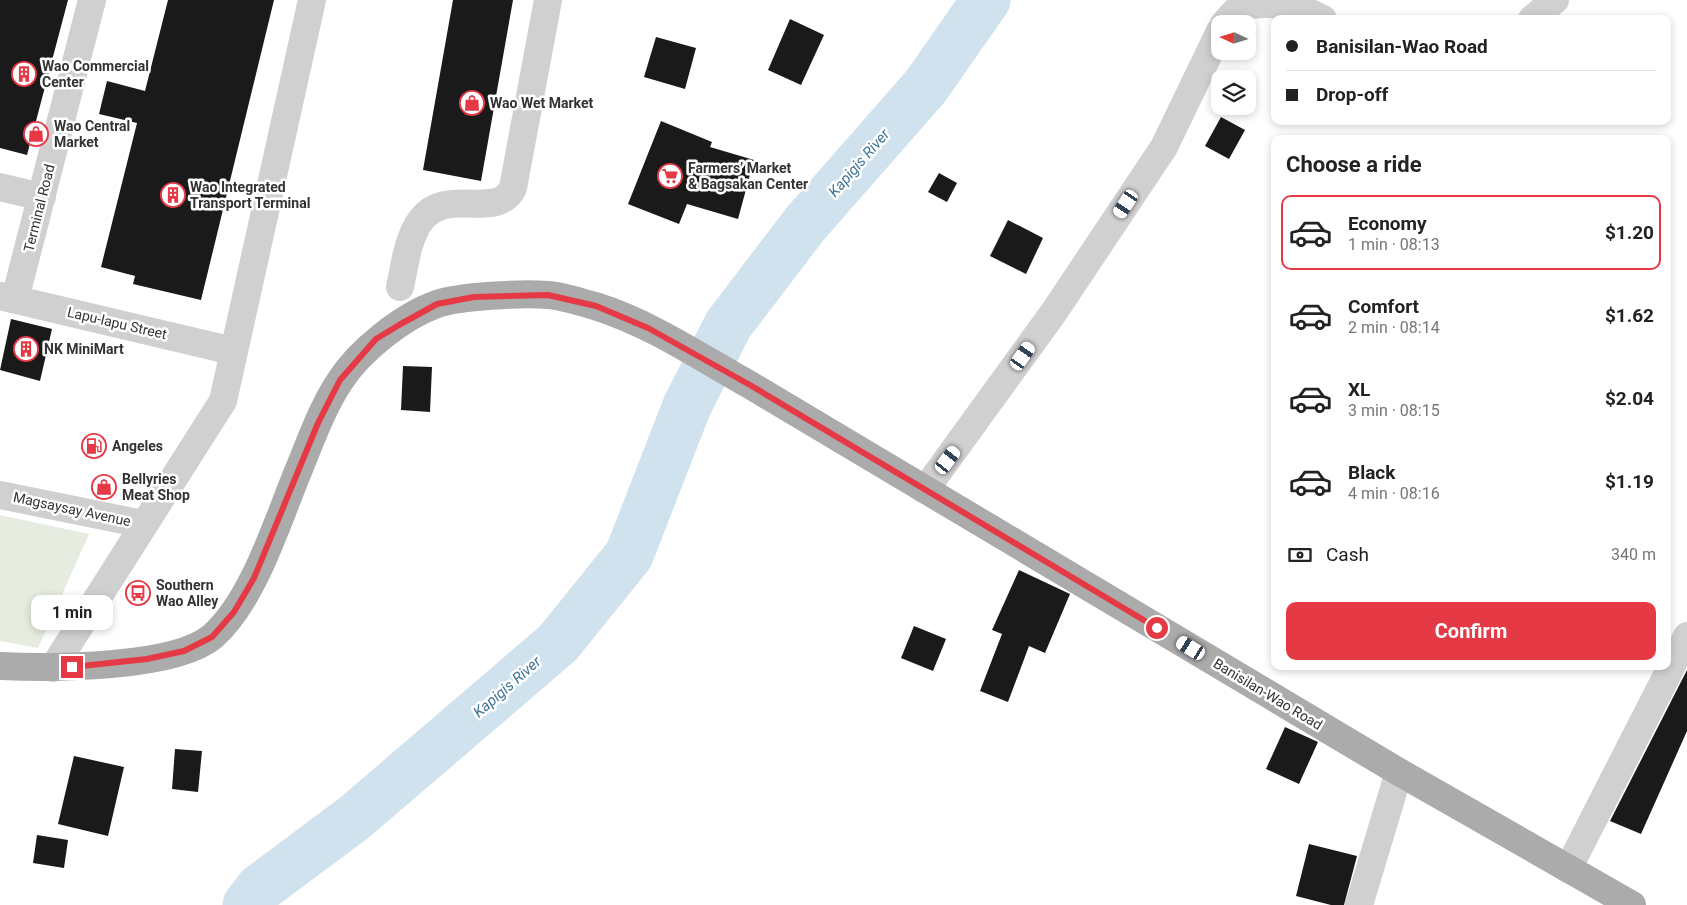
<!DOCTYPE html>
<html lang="en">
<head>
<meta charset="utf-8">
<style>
  :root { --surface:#fff; --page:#f2f2f2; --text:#222; --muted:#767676; --line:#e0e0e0; --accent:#e63946 }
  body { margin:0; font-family:Roboto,sans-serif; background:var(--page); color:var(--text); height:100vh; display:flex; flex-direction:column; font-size:19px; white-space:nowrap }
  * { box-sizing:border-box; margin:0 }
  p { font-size:16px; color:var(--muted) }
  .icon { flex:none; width:28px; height:28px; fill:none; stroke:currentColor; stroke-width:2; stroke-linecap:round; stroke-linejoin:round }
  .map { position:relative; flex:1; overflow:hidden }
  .panel { position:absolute; left:1271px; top:135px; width:400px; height:535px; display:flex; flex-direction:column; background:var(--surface); border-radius:10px; box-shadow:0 2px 8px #0003 }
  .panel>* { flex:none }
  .top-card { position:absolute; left:1271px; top:15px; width:400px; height:110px; border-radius:10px; box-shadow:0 2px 8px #0003; display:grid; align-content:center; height:110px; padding:0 15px; background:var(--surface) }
  .needle { width:32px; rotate:274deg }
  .tools { position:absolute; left:1211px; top:15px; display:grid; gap:10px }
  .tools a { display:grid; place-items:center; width:45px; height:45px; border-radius:10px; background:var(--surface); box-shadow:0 2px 8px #0003; font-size:25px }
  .end { position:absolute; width:22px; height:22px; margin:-11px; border:6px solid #e63946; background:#fff; box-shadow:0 0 0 2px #fff }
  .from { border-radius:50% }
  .bubble { position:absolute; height:35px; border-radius:10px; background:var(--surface); box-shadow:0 2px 8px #0003; font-size:16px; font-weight:700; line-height:35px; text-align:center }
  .car { position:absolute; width:15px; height:30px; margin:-15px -8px; border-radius:6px; box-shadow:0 0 4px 1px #0007; background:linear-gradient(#fff 24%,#345 0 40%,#fff 0 76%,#345 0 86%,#fff 0) }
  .top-card b { display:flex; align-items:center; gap:18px; height:48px; font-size:19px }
  .top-card b+b { border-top:1px solid var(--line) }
  .top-card i { width:12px; height:12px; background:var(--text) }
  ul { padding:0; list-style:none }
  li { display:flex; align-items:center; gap:15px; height:75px; margin:0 10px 8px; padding:0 5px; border:2px solid transparent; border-radius:10px }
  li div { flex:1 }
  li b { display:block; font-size:19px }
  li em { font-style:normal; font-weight:700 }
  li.current { border-color:var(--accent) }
  li>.icon { width:45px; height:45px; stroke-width:1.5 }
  h2 { padding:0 15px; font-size:22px; line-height:60px }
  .pay { display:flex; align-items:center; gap:12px; height:55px; padding:0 15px; font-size:19px }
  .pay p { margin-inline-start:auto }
  .button { display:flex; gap:10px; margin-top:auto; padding:10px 15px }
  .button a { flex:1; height:58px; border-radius:10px; background:var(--accent); color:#fff; font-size:20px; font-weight:700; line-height:58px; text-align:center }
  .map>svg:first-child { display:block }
</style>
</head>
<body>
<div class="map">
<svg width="1687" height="905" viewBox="0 0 1687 905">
  <rect width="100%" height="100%" fill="#fff"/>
  <path fill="#e6ecdf" d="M0,515L89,534L38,648L0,641Z"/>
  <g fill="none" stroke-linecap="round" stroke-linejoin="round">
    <path stroke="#cfe2ee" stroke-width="49" d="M247,905L260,888L354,818L558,643L629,555L687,406L728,325L805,224L926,86L986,0"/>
  </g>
  <path fill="#1a1a1a" d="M0,0H68L27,155L0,148Z
    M168,0H274L201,300L133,284L135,276L101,267L137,123L99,114L107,81L145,91Z
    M453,0H513L481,181L423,170Z
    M790,19L824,35L801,85L768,70Z
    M656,37L696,48L685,89L644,77Z
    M1221,117L1245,130L1229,159L1205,146Z
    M661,121L712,142L710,147L754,160L738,219L687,204L679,224L628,204Z
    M939,173L957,183L947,202L928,192Z
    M1008,220L1043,238L1026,274L990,256Z
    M11,319L52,329L40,381L0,370Z
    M403,366L432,367L430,412L401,410Z
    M1019,570L1070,594L1045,653L1029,646L1008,702L980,691L1002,634L992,630Z
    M914,626L946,639L933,671L901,658Z
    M1687,670V731L1641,834L1610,821Z
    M1285,727L1318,742L1299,784L1266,769Z
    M175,749L202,751L198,792L172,789Z
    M74,756L124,767L108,836L58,824Z
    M37,835L68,840L64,868L33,863Z
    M1309,844L1357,856L1344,905H1331L1296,896Z"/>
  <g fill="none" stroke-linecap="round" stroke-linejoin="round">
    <path stroke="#d0d0d0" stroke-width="28" d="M1532,19L1555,0
      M1224,24C1229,19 1235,10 1241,7C1267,0 1299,6 1323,19
      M0,187L42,197
      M400,287C405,265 407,239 421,220C446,186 497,221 513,188L548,0
      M0,296L233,351
      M15,299L92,0
      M925,490L1054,312L1164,147L1220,31
      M0,495L143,524
      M53,668L223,401L312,0
      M1568,869L1687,636
      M1359,905L1399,772"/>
    <path stroke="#ababab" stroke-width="28" d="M0,666C50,668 175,669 213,636C254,600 278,519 299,469C311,440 322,408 340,381C359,351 403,316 437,304C460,296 522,293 548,295C563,296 580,302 595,306C650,323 700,357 750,385L1399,772L1632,905"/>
  </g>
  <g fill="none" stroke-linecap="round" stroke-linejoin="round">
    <path stroke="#e63946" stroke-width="6" d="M72,667L147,659L184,651L212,637L234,612L254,578L318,423L340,380L376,339L399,325L437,304L474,297L548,295L596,306L648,328L750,385L1157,628"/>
  </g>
  <defs>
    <symbol id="building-ring" viewBox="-11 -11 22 22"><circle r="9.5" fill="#fff" stroke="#e63946" stroke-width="1.5"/><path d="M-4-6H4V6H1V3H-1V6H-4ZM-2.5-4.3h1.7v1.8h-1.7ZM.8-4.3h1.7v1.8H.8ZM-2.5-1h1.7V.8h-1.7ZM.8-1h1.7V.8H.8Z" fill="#e63946"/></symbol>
    <symbol id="shop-ring" viewBox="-11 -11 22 22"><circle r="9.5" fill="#fff" stroke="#e63946" stroke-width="1.5"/><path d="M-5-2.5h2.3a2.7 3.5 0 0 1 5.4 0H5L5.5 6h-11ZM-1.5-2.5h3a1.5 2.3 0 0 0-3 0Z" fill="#e63946"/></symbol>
    <symbol id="supermarket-ring" viewBox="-11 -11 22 22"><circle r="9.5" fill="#fff" stroke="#e63946" stroke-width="1.5"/><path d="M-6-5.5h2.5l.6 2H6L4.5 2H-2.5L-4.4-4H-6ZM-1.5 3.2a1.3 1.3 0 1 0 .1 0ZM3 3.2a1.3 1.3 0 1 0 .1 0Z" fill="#e63946"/></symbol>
    <symbol id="fuel-ring" viewBox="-11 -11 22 22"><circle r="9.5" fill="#fff" stroke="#e63946" stroke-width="1.5"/><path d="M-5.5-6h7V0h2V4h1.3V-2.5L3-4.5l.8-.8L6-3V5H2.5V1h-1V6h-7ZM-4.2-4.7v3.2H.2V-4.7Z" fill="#e63946"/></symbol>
    <symbol id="bus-ring" viewBox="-11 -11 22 22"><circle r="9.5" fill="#fff" stroke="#e63946" stroke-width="1.5"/><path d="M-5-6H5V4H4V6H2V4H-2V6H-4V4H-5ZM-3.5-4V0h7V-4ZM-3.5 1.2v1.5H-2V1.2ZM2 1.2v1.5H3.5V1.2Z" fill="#e63946"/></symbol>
  </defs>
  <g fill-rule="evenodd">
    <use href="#building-ring" x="10" y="60" width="28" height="28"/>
    <use href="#shop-ring" x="458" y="89" width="28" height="28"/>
    <use href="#shop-ring" x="22" y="120" width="28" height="28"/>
    <use href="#supermarket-ring" x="656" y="162" width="28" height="28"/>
    <use href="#building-ring" x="159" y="181" width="28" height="28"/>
    <use href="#building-ring" x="12" y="335" width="28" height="28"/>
    <use href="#fuel-ring" x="80" y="432" width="28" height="28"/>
    <use href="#shop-ring" x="90" y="473" width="28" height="28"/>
    <use href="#bus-ring" x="124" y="579" width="28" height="28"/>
  </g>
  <g text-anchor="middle" stroke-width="5" stroke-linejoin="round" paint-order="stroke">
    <g font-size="14" font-weight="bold" fill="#333" stroke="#fff" text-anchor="start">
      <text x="42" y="71">Wao Commercial<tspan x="42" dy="16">Center</tspan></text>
      <text x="490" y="108">Wao Wet Market</text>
      <text x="54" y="131">Wao Central<tspan x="54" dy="16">Market</tspan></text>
      <text x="688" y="173">Farmers’ Market<tspan x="688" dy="16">&amp; Bagsakan Center</tspan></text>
      <text x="190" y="192">Wao Integrated<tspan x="190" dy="16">Transport Terminal</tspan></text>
      <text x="44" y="354">NK MiniMart</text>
      <text x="112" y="451">Angeles</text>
      <text x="122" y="484">Bellyries<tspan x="122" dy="16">Meat Shop</tspan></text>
      <text x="156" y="590">Southern<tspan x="156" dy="16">Wao Alley</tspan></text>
    </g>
    <g font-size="14" fill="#333" stroke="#fff">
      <text transform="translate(39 208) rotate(-76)" y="5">Terminal Road</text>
      <text transform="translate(117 323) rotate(13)" y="5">Lapu-lapu Street</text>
      <text transform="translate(72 509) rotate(12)" y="5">Magsaysay Avenue</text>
      <text transform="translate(1268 694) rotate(31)" y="5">Banisilan-Wao Road</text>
    </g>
    <g font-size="15" font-style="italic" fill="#3f7597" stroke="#fff">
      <text transform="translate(859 163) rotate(-49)" y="5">Kapigis River</text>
      <text transform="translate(507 687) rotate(-41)" y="5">Kapigis River</text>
    </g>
  </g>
</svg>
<div class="tools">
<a><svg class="needle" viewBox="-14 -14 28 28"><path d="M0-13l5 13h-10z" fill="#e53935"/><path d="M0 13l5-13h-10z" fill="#767676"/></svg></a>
<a><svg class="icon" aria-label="layers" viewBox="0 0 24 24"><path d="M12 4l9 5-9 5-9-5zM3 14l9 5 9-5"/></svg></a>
</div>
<i class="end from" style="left:1157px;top:628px"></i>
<i class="end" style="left:72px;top:667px"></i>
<div class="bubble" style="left:31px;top:595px;width:82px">1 min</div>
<i class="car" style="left:1126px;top:204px;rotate:214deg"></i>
<i class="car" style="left:1023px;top:356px;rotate:35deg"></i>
<i class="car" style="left:948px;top:460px;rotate:37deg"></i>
<i class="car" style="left:1191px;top:648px;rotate:301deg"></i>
<div class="top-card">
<b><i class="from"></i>Banisilan-Wao Road</b>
<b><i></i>Drop-off</b>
</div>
<section class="panel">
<h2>Choose a ride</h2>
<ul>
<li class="current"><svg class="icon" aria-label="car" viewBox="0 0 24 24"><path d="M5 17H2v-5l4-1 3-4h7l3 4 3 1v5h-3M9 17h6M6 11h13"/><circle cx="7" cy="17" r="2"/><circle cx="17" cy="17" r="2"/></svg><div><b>Economy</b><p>1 min · 08:13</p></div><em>$1.20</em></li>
<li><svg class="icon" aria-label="car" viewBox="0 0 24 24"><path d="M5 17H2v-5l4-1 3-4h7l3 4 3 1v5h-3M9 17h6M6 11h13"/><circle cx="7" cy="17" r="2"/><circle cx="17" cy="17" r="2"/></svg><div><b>Comfort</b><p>2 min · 08:14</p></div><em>$1.62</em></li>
<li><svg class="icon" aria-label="car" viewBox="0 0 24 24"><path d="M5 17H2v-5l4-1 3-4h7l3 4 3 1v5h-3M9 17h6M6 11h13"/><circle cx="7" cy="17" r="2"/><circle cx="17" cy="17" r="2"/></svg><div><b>XL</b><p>3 min · 08:15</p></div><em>$2.04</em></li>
<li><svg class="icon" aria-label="car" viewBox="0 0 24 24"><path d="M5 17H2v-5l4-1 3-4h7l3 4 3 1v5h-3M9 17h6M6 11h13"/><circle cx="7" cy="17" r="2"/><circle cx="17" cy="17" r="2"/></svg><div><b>Black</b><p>4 min · 08:16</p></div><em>$1.19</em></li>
</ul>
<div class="pay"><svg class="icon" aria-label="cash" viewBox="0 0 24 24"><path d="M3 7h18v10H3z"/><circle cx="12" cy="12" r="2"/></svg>Cash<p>340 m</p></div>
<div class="button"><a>Confirm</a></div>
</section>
</div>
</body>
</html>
